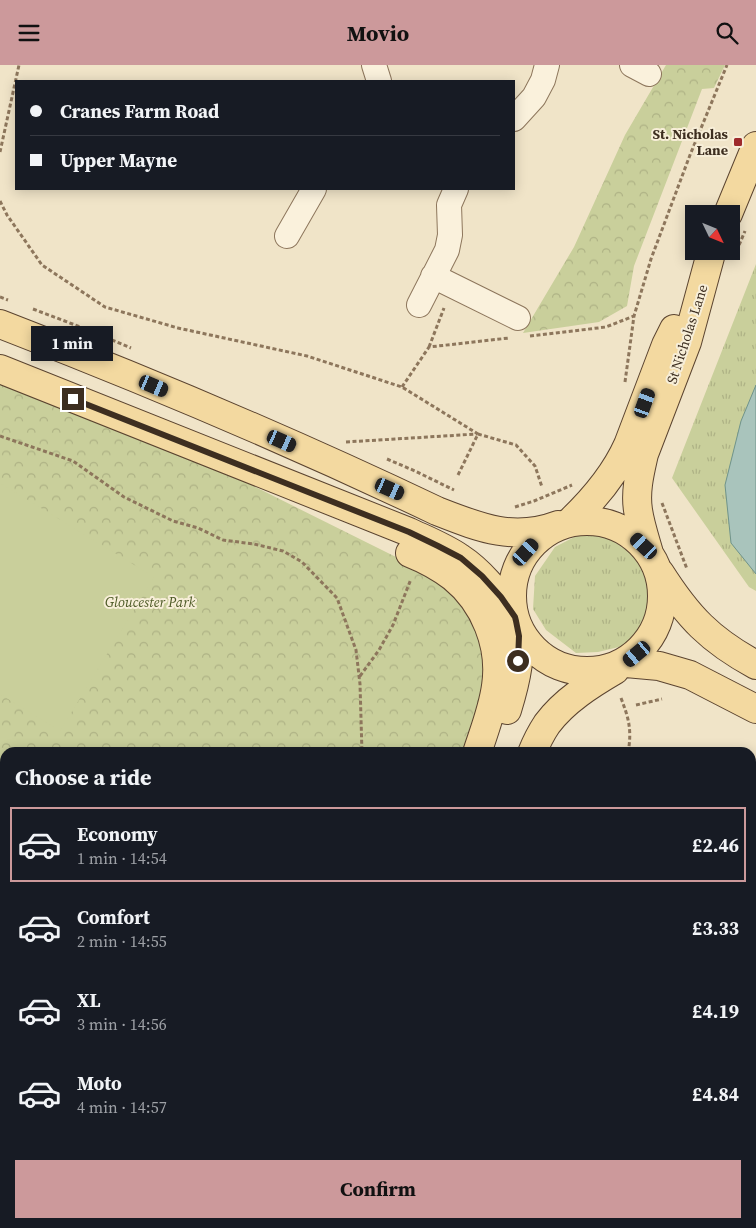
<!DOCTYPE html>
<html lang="en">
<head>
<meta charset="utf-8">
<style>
  :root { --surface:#171b24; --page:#20242c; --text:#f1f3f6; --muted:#9ea1a6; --line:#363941; --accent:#cc999b }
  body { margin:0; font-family:"Source Serif 4",serif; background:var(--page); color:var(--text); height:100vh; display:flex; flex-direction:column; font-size:19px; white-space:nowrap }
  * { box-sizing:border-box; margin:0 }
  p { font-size:16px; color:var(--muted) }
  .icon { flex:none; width:28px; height:28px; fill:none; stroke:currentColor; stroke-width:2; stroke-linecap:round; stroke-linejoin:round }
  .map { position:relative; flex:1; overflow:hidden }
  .side { position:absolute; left:0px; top:682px; width:756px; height:481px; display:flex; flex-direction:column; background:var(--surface); border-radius:15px 15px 0 0; box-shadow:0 2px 12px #0003 }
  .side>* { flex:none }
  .guide { position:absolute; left:15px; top:15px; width:500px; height:110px; border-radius:0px; box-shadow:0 2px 12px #0003; display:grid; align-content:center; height:110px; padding:0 15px; background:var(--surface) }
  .needle { width:32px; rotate:133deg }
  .fabs { position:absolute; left:685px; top:140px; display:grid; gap:10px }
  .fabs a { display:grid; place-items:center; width:55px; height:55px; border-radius:0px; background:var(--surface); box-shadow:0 2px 12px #0003; font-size:25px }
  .end { position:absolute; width:22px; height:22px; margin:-11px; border:6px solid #3d2e20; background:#fff; box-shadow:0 0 0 2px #fff }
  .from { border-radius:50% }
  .bubble { position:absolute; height:35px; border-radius:0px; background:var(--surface); box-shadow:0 2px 12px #0003; font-size:16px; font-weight:700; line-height:35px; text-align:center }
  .car { position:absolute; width:15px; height:30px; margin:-15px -8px; border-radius:6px; box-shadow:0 0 4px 1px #0007; background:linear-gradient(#222 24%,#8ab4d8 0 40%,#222 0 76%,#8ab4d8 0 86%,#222 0) }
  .guide b { display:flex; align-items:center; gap:18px; height:48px; font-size:19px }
  .guide b+b { border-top:1px solid var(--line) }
  .guide i { width:12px; height:12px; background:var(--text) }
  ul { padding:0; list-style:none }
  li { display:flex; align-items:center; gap:15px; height:75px; margin:0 10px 8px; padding:0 5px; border:2px solid transparent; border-radius:0px }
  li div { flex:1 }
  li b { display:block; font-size:19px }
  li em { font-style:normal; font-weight:700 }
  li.selected { border-color:var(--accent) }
  li>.icon { width:45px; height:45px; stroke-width:1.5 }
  h2 { padding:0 15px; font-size:22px; line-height:60px }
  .cta { display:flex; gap:10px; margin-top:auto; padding:10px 15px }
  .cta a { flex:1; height:58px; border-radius:0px; background:var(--accent); color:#111; font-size:20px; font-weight:700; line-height:58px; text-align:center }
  header { display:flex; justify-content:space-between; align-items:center; height:65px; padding:0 15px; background:var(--accent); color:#111; font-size:22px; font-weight:700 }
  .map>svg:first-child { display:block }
</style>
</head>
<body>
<header><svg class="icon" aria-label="menu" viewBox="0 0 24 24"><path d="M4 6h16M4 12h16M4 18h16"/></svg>Movio<svg class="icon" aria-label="search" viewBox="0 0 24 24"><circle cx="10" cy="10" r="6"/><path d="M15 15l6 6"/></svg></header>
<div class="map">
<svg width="756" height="1163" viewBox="0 0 756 1163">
  <defs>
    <pattern id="grass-tufts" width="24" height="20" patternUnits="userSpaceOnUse" patternTransform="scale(1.25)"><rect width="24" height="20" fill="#c9cf9b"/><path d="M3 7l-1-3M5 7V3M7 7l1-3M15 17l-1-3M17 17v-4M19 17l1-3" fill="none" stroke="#aeb285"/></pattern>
    <pattern id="forest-crowns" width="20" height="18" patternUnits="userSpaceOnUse" patternTransform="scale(1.25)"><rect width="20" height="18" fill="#c9cf9b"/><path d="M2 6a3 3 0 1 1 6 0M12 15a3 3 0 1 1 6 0" fill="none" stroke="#aeb285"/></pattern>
  </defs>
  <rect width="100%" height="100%" fill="#f0e4c8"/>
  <path fill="url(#grass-tufts)" d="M756,199V526L749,522L672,413Z
    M582,468L609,473L637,492L649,517L650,541L641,562L623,581L598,587L576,588L546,565L533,544L535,511L555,482Z"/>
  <path fill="url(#forest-crowns)" d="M666,0H725L714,23L702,24L634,201L627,241L599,257L523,268L574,182L625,70Z
    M0,317L207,398L394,491L435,508L478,561L486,595L484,633L466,687L5,688V1159H259L257,1163H0Z"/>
  <path fill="#c9cf9b" d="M0,418L154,512L60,666L0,629Z
    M0,760L5,763V881L0,891Z"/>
  <path fill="#a9c4bc" stroke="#6f938a" d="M756,320V509L731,478L725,420L741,356Z"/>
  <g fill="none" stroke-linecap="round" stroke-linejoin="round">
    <defs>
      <path id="minor" d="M374,0L379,16
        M632,0L649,9
        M514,54L534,32L543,15L547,0
        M287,171L314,124
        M433,211L518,253
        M419,240L447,185L450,170L449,140L456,124
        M751,940L756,933
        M751,1137L756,1140
        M187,1159L188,1163
        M638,1159L645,1163
        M106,1163L108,1159
        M530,1163L533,1159"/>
      <path id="major" d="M728,149L756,81
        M0,259C148,316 294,378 437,446C478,462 513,477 558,460
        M0,304L409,467C426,475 444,482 460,493C483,508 499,531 515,552
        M512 531a75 75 0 1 1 150 0a75 75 0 1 1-150 0Z
        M571,456C594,434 615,409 628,380L666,280L674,264
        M410,488C425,494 440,502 453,512C485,538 502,581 496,621C493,644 484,666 477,688
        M649,488C645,474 640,459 638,445C635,426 640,407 644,389L687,277L710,192
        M660,508C688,552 710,575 756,600
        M626,598L659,601L690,610L756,644
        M507,645C516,616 523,587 516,557
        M532,688C536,678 541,668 547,659C564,636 591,619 615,605
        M274,1163L276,1159
        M320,1163L322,1159"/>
    </defs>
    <use href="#minor" stroke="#8d765c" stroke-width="26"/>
    <use href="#major" stroke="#5b4430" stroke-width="30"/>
    <path stroke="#8d765c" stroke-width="3" stroke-dasharray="4 2.5" stroke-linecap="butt" d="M0,87L19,0
      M0,136L7,150L42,200L105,242L178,263L307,291L402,322L478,369
      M734,192L745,166
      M0,232L8,235
      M33,244L91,266L131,283
      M530,271L606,262L634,251
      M429,282L444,243
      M625,317L634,251L651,194L690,90L727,0
      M402,322L429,282L509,273
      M0,371L73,396L124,432L173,456L198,463L223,475L254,479L283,486L302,497L337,533L356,585L360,619L362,688
      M346,377L477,369
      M387,394L415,406L454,425
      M458,410L478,369L516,380L535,401L542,422
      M662,438L687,504
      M515,442L534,436L572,420
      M360,611L379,585L393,560L411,514
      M621,633C629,654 632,665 628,688
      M636,640L662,634
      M0,1146L5,1149
      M19,1159L25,1163
      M701,1159L707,1163
      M371,1163L374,1159"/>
    <use href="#minor" stroke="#faf1dc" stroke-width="24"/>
    <use href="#major" stroke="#f3d9a0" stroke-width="28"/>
  </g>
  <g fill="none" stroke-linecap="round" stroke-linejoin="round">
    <path stroke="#3d2e20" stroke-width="6" d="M73,334L409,467L438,481L461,493L482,511L501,532L515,552L516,556L519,571L518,596"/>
  </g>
  <rect fill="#9e2a2b" stroke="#f7eed8" stroke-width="2" x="733" y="72" width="10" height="10" rx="2.5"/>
  <g text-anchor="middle" stroke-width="4" stroke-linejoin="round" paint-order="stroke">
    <g font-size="14" font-weight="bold" fill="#3d2e20" stroke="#f7eed8" text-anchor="end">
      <text x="728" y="74">St. Nicholas<tspan x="728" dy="16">Lane</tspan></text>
    </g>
    <g font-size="14" fill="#3d2e20" stroke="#f7eed8">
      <text transform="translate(687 269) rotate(-72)" y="5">St Nicholas Lane</text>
    </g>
    <g font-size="14" font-style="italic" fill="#4d5a26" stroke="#f7eed8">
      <text x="150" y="542">Gloucester Park</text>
    </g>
  </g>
</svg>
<div class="fabs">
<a><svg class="needle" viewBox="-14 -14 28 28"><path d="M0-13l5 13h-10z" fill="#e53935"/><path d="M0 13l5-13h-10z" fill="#9ea1a6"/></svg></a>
</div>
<i class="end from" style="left:518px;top:596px"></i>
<i class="end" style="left:73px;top:334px"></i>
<div class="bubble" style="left:31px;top:261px;width:82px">1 min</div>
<i class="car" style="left:154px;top:321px;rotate:113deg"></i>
<i class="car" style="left:645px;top:338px;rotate:20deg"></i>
<i class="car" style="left:282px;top:376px;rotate:114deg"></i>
<i class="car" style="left:390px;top:424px;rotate:114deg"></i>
<i class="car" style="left:644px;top:481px;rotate:313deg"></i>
<i class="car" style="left:526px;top:487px;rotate:42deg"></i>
<i class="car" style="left:637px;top:589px;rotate:230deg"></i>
<div class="guide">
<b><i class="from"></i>Cranes Farm Road</b>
<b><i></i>Upper Mayne</b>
</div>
<section class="side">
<h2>Choose a ride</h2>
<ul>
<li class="selected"><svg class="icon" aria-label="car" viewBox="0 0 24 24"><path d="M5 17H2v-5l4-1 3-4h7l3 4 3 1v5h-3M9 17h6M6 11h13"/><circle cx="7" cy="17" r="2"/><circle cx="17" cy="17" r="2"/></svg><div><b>Economy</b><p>1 min · 14:54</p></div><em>£2.46</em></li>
<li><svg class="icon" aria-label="car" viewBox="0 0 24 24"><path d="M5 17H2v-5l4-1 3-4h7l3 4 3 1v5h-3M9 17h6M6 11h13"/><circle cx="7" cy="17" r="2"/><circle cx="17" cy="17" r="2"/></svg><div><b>Comfort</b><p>2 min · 14:55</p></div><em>£3.33</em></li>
<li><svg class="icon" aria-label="car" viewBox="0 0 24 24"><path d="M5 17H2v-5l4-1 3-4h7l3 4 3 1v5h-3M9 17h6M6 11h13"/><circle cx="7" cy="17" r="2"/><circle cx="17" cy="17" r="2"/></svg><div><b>XL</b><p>3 min · 14:56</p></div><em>£4.19</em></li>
<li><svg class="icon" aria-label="car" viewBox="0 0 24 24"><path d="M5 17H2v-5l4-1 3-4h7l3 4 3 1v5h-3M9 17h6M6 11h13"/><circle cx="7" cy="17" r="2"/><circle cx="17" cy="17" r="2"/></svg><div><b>Moto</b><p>4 min · 14:57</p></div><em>£4.84</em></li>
</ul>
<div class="cta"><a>Confirm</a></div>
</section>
</div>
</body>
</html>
